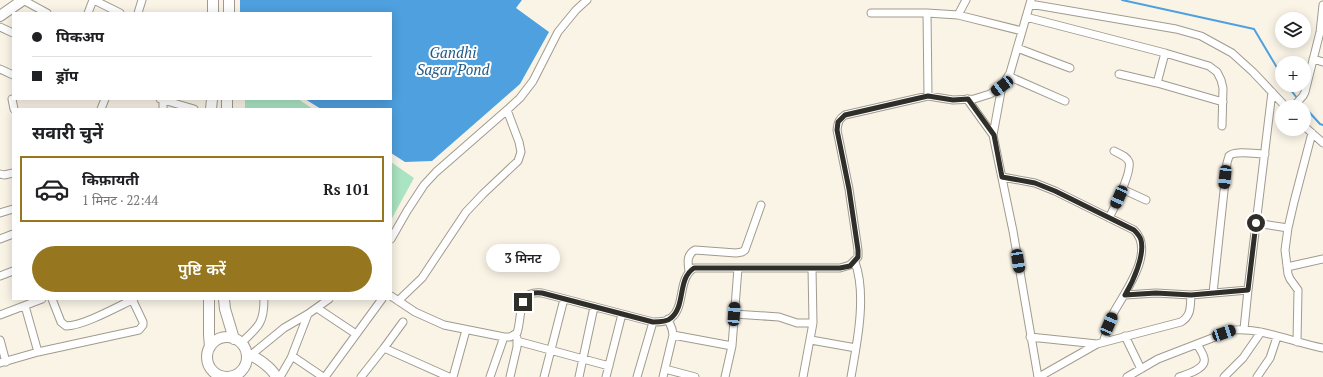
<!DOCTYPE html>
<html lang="hi">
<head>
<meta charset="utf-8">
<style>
  :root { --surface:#fff; --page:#f2f2f2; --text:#202124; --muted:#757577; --line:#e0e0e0; --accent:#96771f }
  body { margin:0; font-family:"PT Serif","Noto Sans Devanagari",serif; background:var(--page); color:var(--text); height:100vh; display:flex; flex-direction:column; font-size:15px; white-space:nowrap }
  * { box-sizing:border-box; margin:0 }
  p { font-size:13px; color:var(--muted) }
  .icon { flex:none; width:22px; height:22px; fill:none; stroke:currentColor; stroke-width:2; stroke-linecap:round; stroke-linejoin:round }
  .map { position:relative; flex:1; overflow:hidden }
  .side { position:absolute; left:12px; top:108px; width:380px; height:192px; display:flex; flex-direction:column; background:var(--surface); border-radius:0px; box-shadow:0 2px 10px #0003 }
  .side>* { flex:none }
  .top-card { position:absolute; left:12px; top:12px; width:380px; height:88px; border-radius:0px; box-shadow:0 2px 10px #0003; display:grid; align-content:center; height:88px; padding:0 20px; background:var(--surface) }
  .buttons { position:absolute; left:1275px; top:12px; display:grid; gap:8px }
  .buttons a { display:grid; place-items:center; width:36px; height:36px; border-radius:50%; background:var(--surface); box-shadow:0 2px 10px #0003; font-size:20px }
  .end { position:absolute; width:18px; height:18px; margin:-9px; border:5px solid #302e29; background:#fff; box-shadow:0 0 0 2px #fff }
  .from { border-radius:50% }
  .bubble { position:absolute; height:28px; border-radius:14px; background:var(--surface); box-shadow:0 2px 10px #0003; font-size:13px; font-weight:600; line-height:28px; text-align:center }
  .car { position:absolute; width:12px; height:24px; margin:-12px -6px; border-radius:5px; box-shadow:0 0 3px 1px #0007; background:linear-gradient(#222 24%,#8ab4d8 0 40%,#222 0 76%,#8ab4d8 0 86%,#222 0) }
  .top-card b { display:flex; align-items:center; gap:14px; height:38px; font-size:15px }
  .top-card b+b { border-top:1px solid var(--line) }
  .top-card i { width:10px; height:10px; background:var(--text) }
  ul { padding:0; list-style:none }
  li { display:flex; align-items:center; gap:12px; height:66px; margin:0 8px 6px; padding:0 12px; border:2px solid var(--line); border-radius:0px }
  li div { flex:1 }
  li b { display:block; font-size:15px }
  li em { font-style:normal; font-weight:600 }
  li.active { border-color:var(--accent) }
  li>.icon { width:36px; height:36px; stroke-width:1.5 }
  h2 { padding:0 20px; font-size:18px; line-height:48px }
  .button { display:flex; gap:8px; margin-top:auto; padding:8px 20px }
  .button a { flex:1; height:46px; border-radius:24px; background:var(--accent); color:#fff; font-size:16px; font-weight:600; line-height:46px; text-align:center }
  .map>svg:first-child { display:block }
</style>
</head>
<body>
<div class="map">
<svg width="1323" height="377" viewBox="0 0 1323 377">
  <rect width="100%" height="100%" fill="#faf4e7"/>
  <path fill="#aae4c2" d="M245,99H298L313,109H245Z
    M391,162L414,178L391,220Z"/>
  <path fill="#4ea0df" d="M240,0H522L516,8L549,32L520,84L432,161L405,162L391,153V109H321L305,99H391V13H240Z"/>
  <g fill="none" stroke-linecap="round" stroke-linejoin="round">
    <path stroke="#4ea0df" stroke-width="2" d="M1122,0L1254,29L1282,76
      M1287,85L1297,98
      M1300,102L1320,124L1323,125"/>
    <defs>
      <path id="street" d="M23,0L47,13
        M94,0L120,13
        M1030,4L1176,29L1201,36L1232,53L1253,72L1286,107
        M88,13L93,0
        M138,13L142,0
        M871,13H927
        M958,15L1022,31
        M1026,17L1165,53L1209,66L1217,72L1221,80L1223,88L1222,126
        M0,27L13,33
        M1017,48L1070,68
        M1313,59L1323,62
        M0,69L13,75
        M1119,74L1157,83L1223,102
        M1008,76L1065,101
        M1157,83L1165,53
        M1002,86L993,135L1013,231L1038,377
        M928,96L927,13L958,15L966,0
        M12,99L14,109
        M160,99L194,109
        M967,99L993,135
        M1293,107L1303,96L1305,92L1320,32L1323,5
        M101,109L105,99
        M163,109V99
        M1304,126L1323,143
        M0,174L4,175L13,173
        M1002,177L1035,183L1055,191L1134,230C1156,251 1125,292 1114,312C1109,322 1107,332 1103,342
        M1122,189L1146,200
        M0,213L13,209
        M1109,218C1114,208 1132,172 1129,162C1127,156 1119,154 1114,151
        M1256,223L1288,228
        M0,239L13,234
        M391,239L407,211L424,185L436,172L507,110
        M1287,267L1323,259
        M689,271C688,263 686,255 695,250L736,253L742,252L745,250L761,205
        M0,276L13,271
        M1213,293L1227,163C1227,162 1229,157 1229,156C1234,150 1257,154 1265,154
        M1125,295L1156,293L1191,295L1248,290
        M391,296L415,312L444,325L504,337H510L517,333C523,315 516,290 542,293L653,322C659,322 667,322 671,318C686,306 677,279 694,268H840L850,265L858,257V250L849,189L837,130C838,122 839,119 845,115L928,96L953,100L974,99L990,94L1002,86L1010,73L1031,0
        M52,299L61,322L66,326C83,326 117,307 134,299
        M398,301L422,278L466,212L483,194L518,161L521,152L519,142L507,110L520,98L533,81L558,32L576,10L587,0
        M25,306L38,352
        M317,308L356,334
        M734,314L779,317L797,323H813
        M0,315L42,299
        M1244,329L1248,290L1272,92
        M673,335L732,346
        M1125,336L1141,369
        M1030,337L1097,344
        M0,340L6,362
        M811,340L856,348
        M517,341L609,366
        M1297,342L1298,290L1290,279L1288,274L1285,250L1288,228L1294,202L1312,133
        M241,343C258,327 264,324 264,299
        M384,348L403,322
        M251,355L284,328L308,314L329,299
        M292,356L323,377
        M0,363L38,352L139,330L143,325V322L132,299
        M665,369L695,377
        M280,377L291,358L308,314
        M325,377L382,299
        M361,377L384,348L449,377
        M453,377L466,330
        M490,377L504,337
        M510,377L517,347V338
        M544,377L564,299
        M579,377L594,307
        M606,377L622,314
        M637,377L653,322
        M663,377L673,335L672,329L668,319
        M725,377L732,346L738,268
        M803,377L813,323L812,268
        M851,377C857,343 867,295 855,262
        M1039,377L1097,344L1181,322C1192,315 1190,306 1191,295
        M1127,377L1158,359L1233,330C1260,327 1295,343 1323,348
        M1179,377C1187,374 1207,369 1204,358C1203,353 1199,348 1197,344
        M1224,377L1243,358L1261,332
        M1257,377L1270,358L1277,337"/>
      <path id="secondary" d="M213,13V0
        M229,13V0
        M0,16L23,0
        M211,109L212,99
        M227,109V99
        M209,299V335L210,347
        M224,299L225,309L234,339
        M207 357a20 20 0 1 1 40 0a20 20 0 1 1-40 0Z
        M247,355C255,355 273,369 276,377"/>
    </defs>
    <use href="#street" stroke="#a19b8f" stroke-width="9"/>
    <use href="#secondary" stroke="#a19b8f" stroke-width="12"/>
    <use href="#street" stroke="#fff" stroke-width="7"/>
    <use href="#secondary" stroke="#fff" stroke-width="10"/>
  </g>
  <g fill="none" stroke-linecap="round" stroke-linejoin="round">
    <path stroke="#302e29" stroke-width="5" d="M523,302C527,293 533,292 542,293L653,322C659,322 667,322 671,318C686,306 677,279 694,268H840L850,266L858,257V250L849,189L837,130L838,122L845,115L928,96L953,100L968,99L994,135L1002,177L1035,183L1055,191L1134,230C1137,233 1140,236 1141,240C1145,255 1133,282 1125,295L1156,293L1191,295L1248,290L1256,223"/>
  </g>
  <g text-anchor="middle" stroke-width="4" stroke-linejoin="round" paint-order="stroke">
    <g font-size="15" font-style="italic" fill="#215b86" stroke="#fff">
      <text x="453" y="58">Gandhi<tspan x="453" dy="17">Sagar Pond</tspan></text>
    </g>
  </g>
</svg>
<div class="buttons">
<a><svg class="icon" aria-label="layers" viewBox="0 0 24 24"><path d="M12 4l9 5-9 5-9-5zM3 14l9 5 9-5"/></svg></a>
<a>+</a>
<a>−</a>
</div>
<i class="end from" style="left:1256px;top:223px"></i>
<i class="end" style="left:523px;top:302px"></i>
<div class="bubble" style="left:486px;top:244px;width:74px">3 मिनट</div>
<i class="car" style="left:1002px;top:86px;rotate:233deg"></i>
<i class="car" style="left:1225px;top:177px;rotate:186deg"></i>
<i class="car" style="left:1119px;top:197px;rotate:204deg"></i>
<i class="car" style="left:1018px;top:261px;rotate:171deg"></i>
<i class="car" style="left:734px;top:314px;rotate:4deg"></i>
<i class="car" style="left:1109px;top:324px;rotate:23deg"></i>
<i class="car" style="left:1224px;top:333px;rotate:71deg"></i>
<div class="top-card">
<b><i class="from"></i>पिकअप</b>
<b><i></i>ड्रॉप</b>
</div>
<section class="side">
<h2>सवारी चुनें</h2>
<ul>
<li class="active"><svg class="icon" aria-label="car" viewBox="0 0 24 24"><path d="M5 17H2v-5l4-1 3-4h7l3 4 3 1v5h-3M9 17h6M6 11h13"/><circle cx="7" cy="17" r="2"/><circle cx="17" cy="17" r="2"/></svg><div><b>किफ़ायती</b><p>1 मिनट · 22:44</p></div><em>Rs 101</em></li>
</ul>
<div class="button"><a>पुष्टि करें</a></div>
</section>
</div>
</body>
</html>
